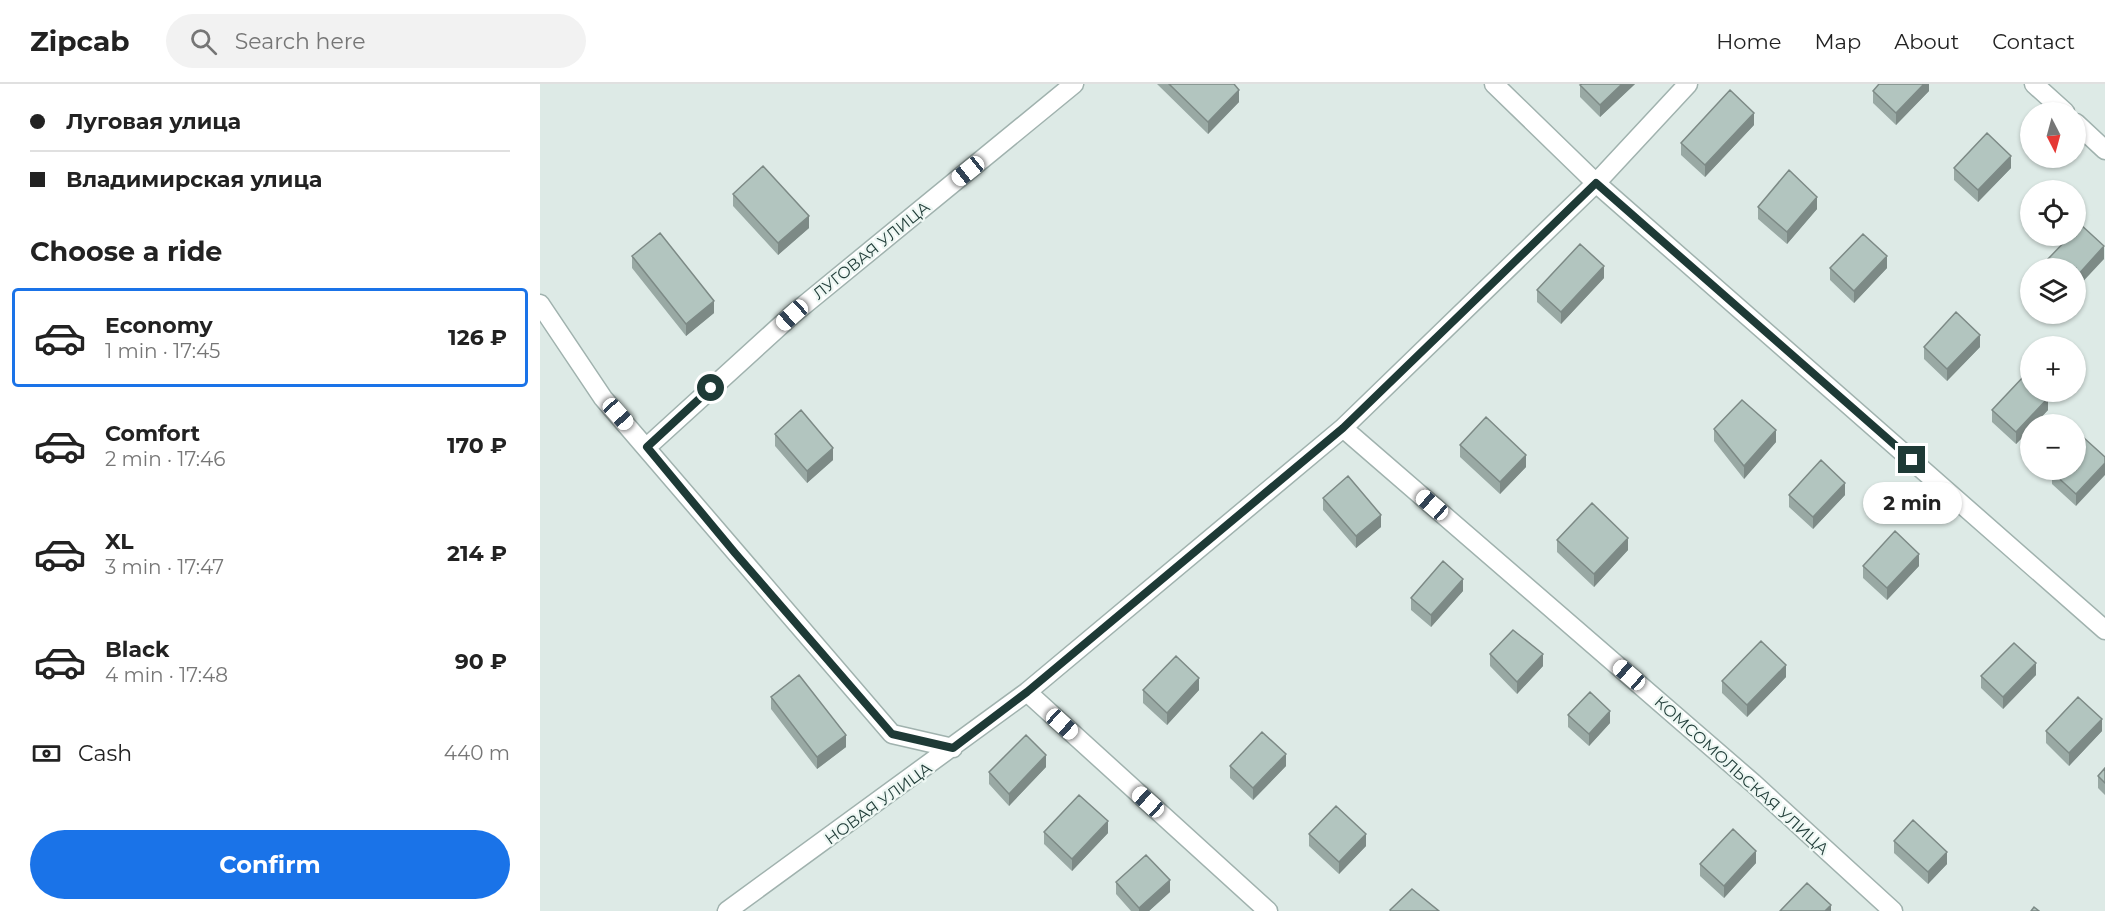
<!DOCTYPE html>
<html lang="en">
<head>
<meta charset="utf-8">
<style>
  :root { --surface:#fff; --page:#f2f2f2; --text:#222; --muted:#767676; --line:#e0e0e0; --accent:#1a73e8 }
  body { margin:0; font-family:Montserrat,sans-serif; background:var(--page); color:var(--text); height:100vh; display:flex; flex-direction:column; font-size:22px; white-space:nowrap }
  * { box-sizing:border-box; margin:0 }
  p { font-size:20px; color:var(--muted) }
  .icon { flex:none; width:33px; height:33px; fill:none; stroke:currentColor; stroke-width:2; stroke-linecap:round; stroke-linejoin:round }
  .map { position:relative; flex:1; overflow:hidden }
  .sheet { display:flex; flex-direction:column; background:var(--surface); width:540px }
  .sheet>* { flex:none }
  .banner { display:grid; align-content:center; height:132px; padding:0 30px; background:var(--surface) }
  .needle { width:39px; rotate:174deg }
  .buttons { position:absolute; left:1480px; top:18px; display:grid; gap:12px }
  .buttons a { display:grid; place-items:center; width:66px; height:66px; border-radius:50%; background:var(--surface); box-shadow:0 2px 4px #0004; font-size:30px }
  .end { position:absolute; width:27px; height:27px; margin:-14px; border:8px solid #1e3a36; background:#fff; box-shadow:0 0 0 3px #fff }
  .from { border-radius:50% }
  .bubble { position:absolute; height:42px; border-radius:21px; background:var(--surface); box-shadow:0 2px 4px #0004; font-size:20px; font-weight:700; line-height:42px; text-align:center }
  .car { position:absolute; width:18px; height:36px; margin:-18px -9px; border-radius:8px; box-shadow:0 0 4px 2px #0007; background:linear-gradient(#fff 24%,#345 0 40%,#fff 0 76%,#345 0 86%,#fff 0) }
  .banner b { display:flex; align-items:center; gap:21px; height:57px; font-size:22px }
  .banner b+b { border-top:2px solid var(--line) }
  .banner i { width:15px; height:15px; background:var(--text) }
  ul { padding:0; list-style:none }
  li { display:flex; align-items:center; gap:18px; height:99px; margin:0 12px 9px; padding:0 18px; border:3px solid transparent; border-radius:6px }
  li div { flex:1 }
  li b { display:block; font-size:22px }
  li em { font-style:normal; font-weight:700 }
  li.current { border-color:var(--accent) }
  li>.icon { width:54px; height:54px; stroke-width:1.5 }
  h2 { padding:0 30px; font-size:27px; line-height:72px }
  .pay { display:flex; align-items:center; gap:15px; height:66px; padding:0 30px; font-size:22px }
  .pay p { margin-inline-start:auto }
  .primary-button { display:flex; gap:12px; margin-top:auto; padding:12px 30px }
  .primary-button a { flex:1; height:69px; border-radius:36px; background:var(--accent); color:#fff; font-size:24px; font-weight:700; line-height:69px; text-align:center }
  header { display:flex; align-items:center; gap:36px; box-sizing:border-box; height:84px; padding:0 30px; background:var(--surface); border-bottom:2px solid var(--line) }
  header strong { font-size:28px }
  nav { display:flex; gap:33px; margin-inline-start:auto; font-size:21px }
  .search { width:420px; height:54px; background:var(--page); display:flex; align-items:center; gap:15px; box-sizing:border-box; padding:0 21px; border-radius:33px; color:var(--muted); font-size:22px }
  main { display:flex; flex:1; min-height:0 }
  .map>svg:first-child { display:block }
</style>
</head>
<body>
<header>
<strong>Zipcab</strong>
<div class="search"><svg class="icon" aria-label="search" viewBox="0 0 24 24"><circle cx="10" cy="10" r="6"/><path d="M15 15l6 6"/></svg>Search here</div>
<nav><a>Home</a><a>Map</a><a>About</a><a>Contact</a></nav>
</header>
<main>
<section class="sheet">
<div class="banner">
<b><i class="from"></i>Луговая улица</b>
<b><i></i>Владимирская улица</b>
</div>
<h2>Choose a ride</h2>
<ul>
<li class="current"><svg class="icon" aria-label="car" viewBox="0 0 24 24"><path d="M5 17H2v-5l4-1 3-4h7l3 4 3 1v5h-3M9 17h6M6 11h13"/><circle cx="7" cy="17" r="2"/><circle cx="17" cy="17" r="2"/></svg><div><b>Economy</b><p>1 min · 17:45</p></div><em>126 ₽</em></li>
<li><svg class="icon" aria-label="car" viewBox="0 0 24 24"><path d="M5 17H2v-5l4-1 3-4h7l3 4 3 1v5h-3M9 17h6M6 11h13"/><circle cx="7" cy="17" r="2"/><circle cx="17" cy="17" r="2"/></svg><div><b>Comfort</b><p>2 min · 17:46</p></div><em>170 ₽</em></li>
<li><svg class="icon" aria-label="car" viewBox="0 0 24 24"><path d="M5 17H2v-5l4-1 3-4h7l3 4 3 1v5h-3M9 17h6M6 11h13"/><circle cx="7" cy="17" r="2"/><circle cx="17" cy="17" r="2"/></svg><div><b>XL</b><p>3 min · 17:47</p></div><em>214 ₽</em></li>
<li><svg class="icon" aria-label="car" viewBox="0 0 24 24"><path d="M5 17H2v-5l4-1 3-4h7l3 4 3 1v5h-3M9 17h6M6 11h13"/><circle cx="7" cy="17" r="2"/><circle cx="17" cy="17" r="2"/></svg><div><b>Black</b><p>4 min · 17:48</p></div><em>90 ₽</em></li>
</ul>
<div class="pay"><svg class="icon" aria-label="cash" viewBox="0 0 24 24"><path d="M3 7h18v10H3z"/><circle cx="12" cy="12" r="2"/></svg>Cash<p>440 m</p></div>
<div class="primary-button"><a>Confirm</a></div>
</section>
<div class="map">
<svg width="1565" height="827" viewBox="0 0 1565 827">
  <rect width="100%" height="100%" fill="#ddeae6"/>
  <g fill="none" stroke-linecap="round" stroke-linejoin="round">
    <defs>
      <path id="minor" d="M954,0L1056,99L1565,546
        M1494,0L1525,28
        M1536,39L1565,66
        M0,220L63,314L352,650L413,664
        M803,344L1213,699L1353,827
        M107,363L252,231L534,0
        M487,608L728,827
        M187,827L487,608L803,344L1056,99L1148,0"/>
    </defs>
    <use href="#minor" stroke="#a0b2ae" stroke-width="21"/>
    <use href="#minor" stroke="#fff" stroke-width="18"/>
  </g>
  <path fill="#99a9a4" d="M617,0H694L699,18L668,50Z
    M1095,0L1060,33L1040,13V1Z
    M1389,0V7L1356,41L1333,19V7Z
    M1214,41L1165,93L1141,71V59Z
    M1414,84H1471L1438,118L1414,96Z
    M193,110L269,144L238,171L193,122Z
    M1218,123L1277,125L1247,160L1218,135Z
    M92,172L174,229L146,252L92,184Z
    M1508,175H1564L1536,184H1508Z
    M1290,184H1347L1314,219L1290,196Z
    M1064,194L1021,240L997,218V206Z
    M1384,263H1440L1407,297L1384,275Z
    M1452,326H1508L1476,360L1452,338Z
    M1174,345L1236,358L1204,395L1174,357Z
    M235,350L293,376L267,399L235,362Z
    M920,361L986,383L960,410L920,373Z
    M1536,386V422L1512,400V388Z
    M1249,411H1305L1273,445L1249,423Z
    M783,414L841,443L816,464L783,426Z
    M1017,456L1088,466L1054,503L1017,468Z
    M1323,482H1379L1347,516L1323,494Z
    M923,507L891,543L871,526V514Z
    M950,570L1003,582L977,610L950,582Z
    M1496,591L1463,625L1441,604V592Z
    M1246,593L1207,633L1182,609V597Z
    M603,606H659L627,641L603,619Z
    M231,613L306,663L277,685L231,625Z
    M1028,631L1070,639L1049,662L1028,643Z
    M1506,647H1562L1529,682L1506,659Z
    M690,682H746L713,716L690,694Z
    M506,683L469,722L449,700V688Z
    M1565,684V711L1558,704V692Z
    M504,748L568,749L532,787L504,760Z
    M769,750L826,762L799,790L769,762Z
    M1354,757L1407,780L1388,800L1354,769Z
    M1216,779L1184,814L1160,792V780Z
    M576,798L630,808L609,827H591L576,810Z"/>
  <path fill="#7d8a86" d="M1082,0H1095L1060,33V21Z
    M1384,0H1389V7L1356,41V29Z
    M699,6V18L668,50V38Z
    M1214,29V41L1165,93V81Z
    M1471,72V84L1438,118V106Z
    M1277,113V125L1247,160V148Z
    M269,132V144L238,171V159Z
    M1564,162V175L1536,205V193Z
    M1347,172V184L1314,219V207Z
    M1064,182V194L1021,240V228Z
    M174,217V229L146,252V240Z
    M1440,251V263L1407,297V285Z
    M1508,314V326L1495,340H1491V345L1476,360V348Z
    M1236,346V358L1204,395V382Z
    M293,364V376L267,399V387Z
    M986,371V383L960,410V398Z
    M1565,379V391L1536,422V410Z
    M1305,399V411L1273,445V433Z
    M841,431V443L816,464V452Z
    M1088,454V466L1054,503V490Z
    M1379,470V482L1347,516V504Z
    M923,495V507L891,543V531Z
    M1003,570V582L977,610V598Z
    M1496,579V591L1463,625V613Z
    M1246,581V593L1207,633V621Z
    M659,594V606L627,641V629Z
    M1070,627V639L1049,662V650Z
    M1562,635V647L1529,682V669Z
    M306,651V663L277,685V673Z
    M746,670V682L713,716V704Z
    M506,671V683L469,722V710Z
    M568,737V749L532,787V775Z
    M826,750V762L799,790V778Z
    M1216,767V779L1184,814V802Z
    M1407,768V780L1388,800V788Z
    M630,796V808L609,827H599V824Z
    M1291,821V827H1285Z"/>
  <path fill="#b2c5bf" stroke="#7d8a86" stroke-width="1.5" d="M629,0H694L699,6L668,38Z
    M1042,0H1082L1060,21L1040,1Z
    M1339,0H1384L1356,29L1333,7Z
    M1190,6L1214,29L1165,81L1141,59Z
    M1447,49L1471,72L1438,106L1414,84Z
    M223,82L269,132L238,159L193,110Z
    M1249,86L1277,113L1247,148L1218,123Z
    M1540,140L1564,162L1536,193V184H1519L1508,175L1530,152H1536V145Z
    M120,149L174,217L146,240L92,172Z
    M1323,150L1347,172L1314,207L1290,184Z
    M1040,160L1064,182L1021,228L997,206Z
    M1416,228L1440,251L1407,285L1384,263Z
    M1484,292L1491,298V308H1501L1508,314L1476,348L1452,326Z
    M1202,316L1236,346L1204,382L1174,345Z
    M261,326L293,364L267,387L235,350Z
    M946,333L986,371L960,398L920,361Z
    M1544,354L1565,373V379L1536,410L1512,388L1514,386H1536V363Z
    M1281,376L1305,399L1273,433L1249,411Z
    M808,392L841,431L816,452L783,414Z
    M1052,419L1088,454L1054,490L1017,456Z
    M1355,447L1379,470L1347,504L1323,482Z
    M903,477L923,495L891,531L871,514Z
    M973,546L1003,570L977,598L950,570Z
    M1221,557L1246,581L1207,621L1182,597Z
    M1474,559L1496,579L1463,613L1441,592Z
    M636,572L659,594L627,629L603,606Z
    M259,591L306,651L277,673L231,613Z
    M1050,608L1070,627L1049,650L1028,631Z
    M1538,613L1562,635L1529,669L1506,647Z
    M722,648L746,670L713,704L690,682Z
    M486,651L506,671L469,710L449,688Z
    M1565,684V699L1558,692Z
    M539,711L568,737L532,775L504,748Z
    M796,722L826,750L799,778L769,750Z
    M1373,736L1407,768L1388,788L1354,757Z
    M1193,745L1216,767L1184,802L1160,780Z
    M606,771L630,796L599,824L576,798Z
    M1267,799L1291,821L1285,827H1240Z
    M872,805L899,827H851L850,826Z
    M1494,823L1499,827H1491Z"/>
  <g fill="none" stroke-linecap="round" stroke-linejoin="round">
    <path stroke="#1e3a36" stroke-width="8" d="M171,304L107,363L195,469L352,650L413,664L487,608L803,344L1056,99L1372,376"/>
  </g>
  <g text-anchor="middle" stroke-width="4.5" stroke-linejoin="round" paint-order="stroke">
    <g font-size="16" fill="#1e3a36" stroke="#edf7f3">
      <text transform="translate(331 166) rotate(-39)" y="6">ЛУГОВАЯ УЛИЦА</text>
      <text transform="translate(1202 691) rotate(42)" y="6">КОМСОМОЛЬСКАЯ УЛИЦА</text>
      <text transform="translate(338 719) rotate(-36)" y="6">НОВАЯ УЛИЦА</text>
    </g>
  </g>
</svg>
<div class="buttons">
<a><svg class="needle" viewBox="-14 -14 28 28"><path d="M0-13l5 13h-10z" fill="#e53935"/><path d="M0 13l5-13h-10z" fill="#767676"/></svg></a>
<a><svg class="icon" aria-label="locate" viewBox="0 0 24 24"><circle cx="12" cy="12" r="6"/><path d="M12 2v4M12 18v4M2 12h4M18 12h4"/></svg></a>
<a><svg class="icon" aria-label="layers" viewBox="0 0 24 24"><path d="M12 4l9 5-9 5-9-5zM3 14l9 5 9-5"/></svg></a>
<a>+</a>
<a>−</a>
</div>
<i class="end from" style="left:171px;top:304px"></i>
<i class="end" style="left:1372px;top:376px"></i>
<div class="bubble" style="left:1323px;top:398px;width:99px">2 min</div>
<i class="car" style="left:428px;top:87px;rotate:231deg"></i>
<i class="car" style="left:252px;top:231px;rotate:228deg"></i>
<i class="car" style="left:78px;top:330px;rotate:138deg"></i>
<i class="car" style="left:892px;top:421px;rotate:311deg"></i>
<i class="car" style="left:1089px;top:591px;rotate:311deg"></i>
<i class="car" style="left:522px;top:640px;rotate:132deg"></i>
<i class="car" style="left:608px;top:718px;rotate:312deg"></i>
</div>
</main>
</body>
</html>
